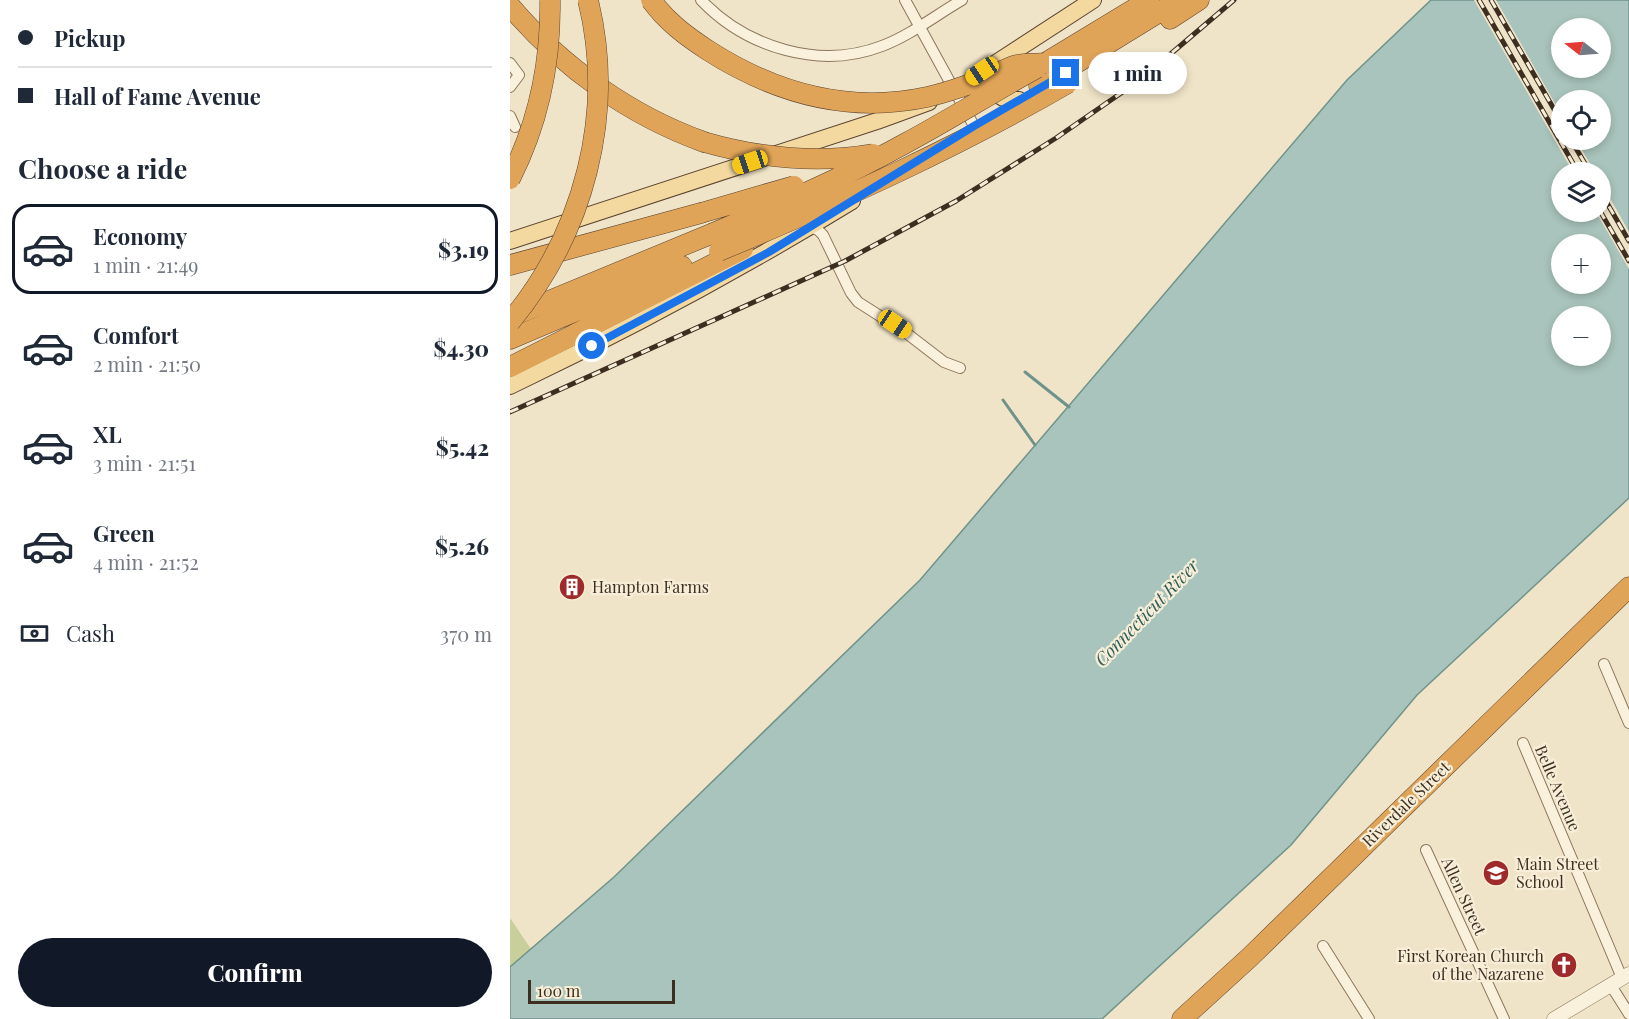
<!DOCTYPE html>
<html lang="en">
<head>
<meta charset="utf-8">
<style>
  :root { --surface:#fff; --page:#f6f6f7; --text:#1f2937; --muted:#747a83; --line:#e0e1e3; --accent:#111827 }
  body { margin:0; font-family:"Playfair Display",serif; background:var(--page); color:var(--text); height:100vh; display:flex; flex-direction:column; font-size:22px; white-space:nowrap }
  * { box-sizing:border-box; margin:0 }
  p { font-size:20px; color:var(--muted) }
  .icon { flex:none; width:33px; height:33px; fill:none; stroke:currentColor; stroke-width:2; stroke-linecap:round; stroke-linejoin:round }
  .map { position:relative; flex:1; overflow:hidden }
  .side { display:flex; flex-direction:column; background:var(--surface); width:510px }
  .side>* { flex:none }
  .hud { display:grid; align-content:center; height:132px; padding:0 18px; background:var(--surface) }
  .needle { width:39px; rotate:287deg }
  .buttons { position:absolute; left:1041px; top:18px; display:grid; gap:12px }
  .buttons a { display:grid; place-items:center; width:60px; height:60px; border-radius:50%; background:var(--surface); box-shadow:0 3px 9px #0003; font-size:30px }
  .scale { position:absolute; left:18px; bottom:15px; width:147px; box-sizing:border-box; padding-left:6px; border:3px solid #3d2e20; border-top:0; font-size:16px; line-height:21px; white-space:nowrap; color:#3d2e20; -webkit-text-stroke:4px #f7eed8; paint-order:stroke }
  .end { position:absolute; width:27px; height:27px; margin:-14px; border:8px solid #1a73e8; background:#fff; box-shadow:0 0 0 3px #fff }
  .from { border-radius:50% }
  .bubble { position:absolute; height:42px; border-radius:21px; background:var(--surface); box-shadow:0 3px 9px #0003; font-size:20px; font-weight:800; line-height:42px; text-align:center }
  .car { position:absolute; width:18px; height:36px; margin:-18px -9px; border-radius:8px; box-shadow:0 0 4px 2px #0007; background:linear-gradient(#f5c518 24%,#345 0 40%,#f5c518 0 76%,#345 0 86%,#f5c518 0) }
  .hud b { display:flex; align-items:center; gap:21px; height:57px; font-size:22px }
  .hud b+b { border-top:2px solid var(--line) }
  .hud i { width:15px; height:15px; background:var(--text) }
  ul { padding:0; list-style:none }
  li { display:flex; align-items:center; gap:18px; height:90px; margin:0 12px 9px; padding:0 6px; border:3px solid transparent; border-radius:18px }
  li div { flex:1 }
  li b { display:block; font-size:22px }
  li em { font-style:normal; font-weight:800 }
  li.on { border-color:var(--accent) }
  li>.icon { width:54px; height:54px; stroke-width:1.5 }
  h2 { padding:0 18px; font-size:27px; line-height:72px }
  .pay { display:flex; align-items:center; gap:15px; height:66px; padding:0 18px; font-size:22px }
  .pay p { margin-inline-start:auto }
  .action { display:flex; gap:12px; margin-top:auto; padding:12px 18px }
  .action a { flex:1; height:69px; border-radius:36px; background:var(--accent); color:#fff; font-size:24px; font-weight:800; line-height:69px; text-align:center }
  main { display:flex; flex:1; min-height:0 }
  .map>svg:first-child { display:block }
</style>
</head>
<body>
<main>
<section class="side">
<div class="hud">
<b><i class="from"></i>Pickup</b>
<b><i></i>Hall of Fame Avenue</b>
</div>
<h2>Choose a ride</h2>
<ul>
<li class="on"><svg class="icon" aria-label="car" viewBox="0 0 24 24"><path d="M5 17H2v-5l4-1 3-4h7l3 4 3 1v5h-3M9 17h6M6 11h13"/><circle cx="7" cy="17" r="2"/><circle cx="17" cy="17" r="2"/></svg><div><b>Economy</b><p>1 min · 21:49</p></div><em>$3.19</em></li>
<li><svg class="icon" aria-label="car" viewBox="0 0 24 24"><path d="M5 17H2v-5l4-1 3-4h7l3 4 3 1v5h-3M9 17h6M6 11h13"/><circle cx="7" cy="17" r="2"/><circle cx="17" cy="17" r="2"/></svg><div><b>Comfort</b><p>2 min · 21:50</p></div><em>$4.30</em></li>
<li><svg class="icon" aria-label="car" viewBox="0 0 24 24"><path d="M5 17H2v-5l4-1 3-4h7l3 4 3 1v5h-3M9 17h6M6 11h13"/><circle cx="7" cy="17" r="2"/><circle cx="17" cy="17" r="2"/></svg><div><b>XL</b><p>3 min · 21:51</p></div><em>$5.42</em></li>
<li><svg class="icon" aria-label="car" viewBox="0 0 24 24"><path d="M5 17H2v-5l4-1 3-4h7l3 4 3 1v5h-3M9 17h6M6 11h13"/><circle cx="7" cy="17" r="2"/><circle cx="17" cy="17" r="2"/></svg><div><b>Green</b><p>4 min · 21:52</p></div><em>$5.26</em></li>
</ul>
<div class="pay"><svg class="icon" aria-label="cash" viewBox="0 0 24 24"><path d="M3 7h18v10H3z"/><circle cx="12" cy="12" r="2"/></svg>Cash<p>370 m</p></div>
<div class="action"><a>Confirm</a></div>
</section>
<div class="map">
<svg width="1119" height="1019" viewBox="0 0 1119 1019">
  <rect width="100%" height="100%" fill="#f0e4c8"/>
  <path fill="#c9cf9b" d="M0,918L21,949L0,967Z"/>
  <path fill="#a9c4bc" stroke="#6f938a" stroke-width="1.5" fill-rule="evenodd" d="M921,0H1119V498L907,695L781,845L592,1019H0V967L104,877L410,580L837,80ZM1052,28H1090V68H1052ZM1052,100H1090V140H1052ZM1052,172H1090V212H1052ZM1052,244H1090V284H1052ZM1052,316H1090V356H1052Z"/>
  <path fill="#f0e4c8" d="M964,0H986L1051,114L1052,140H1066L1085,172H1063Z
    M1091,182L1119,232V269L1086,212H1090Z"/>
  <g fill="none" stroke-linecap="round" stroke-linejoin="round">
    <path stroke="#6f938a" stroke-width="3" d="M515,372L559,407
      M493,400L525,445"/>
    <defs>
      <path id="minor" d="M191,0C237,48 310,70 372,46C401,35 426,15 452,0
        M395,0L464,126
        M0,63L9,75L0,87
        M0,116L5,127
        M300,227L308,230L313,235L341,293L348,302L395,332L434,362L450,368
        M1094,664L1119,723
        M1013,743L1112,978
        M916,850L994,1019
        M813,946L859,1019
        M1100,984L1119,1014"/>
      <path id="tertiary" d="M1044,1019L1119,974"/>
      <path id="primary" d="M463,78L583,0
        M480,83C485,96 495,101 509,100
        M0,241L367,121L419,102
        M0,386C117,330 231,269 342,201"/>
      <path id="motorway" d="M0,6C52,67 119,115 194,142
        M660,19L689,0
        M535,63L639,0
        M529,86L669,0
        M0,265L191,213
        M0,317L201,234
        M0,339L172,266
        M0,367L233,249
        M672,1019L740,957L1119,587"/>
    </defs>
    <use href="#minor" stroke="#8d765c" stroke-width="12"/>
    <use href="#tertiary" stroke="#8d765c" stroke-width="15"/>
    <use href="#primary" stroke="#5b4430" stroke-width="18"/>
    <use href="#motorway" stroke="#5b4430" stroke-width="21"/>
    <use href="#minor" stroke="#faf1dc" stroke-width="10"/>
    <use href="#tertiary" stroke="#faf1dc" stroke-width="14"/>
    <use href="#primary" stroke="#f3d9a0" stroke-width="16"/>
    <use href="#motorway" stroke="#e0a458" stroke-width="20"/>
    <defs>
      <path id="rail" d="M969,0L1068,172
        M981,0L1052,123
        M1061,140L1080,172
        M1090,191L1119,241
        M1090,211L1119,261
        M0,412L335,261L446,201L546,138L630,80L724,0"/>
    </defs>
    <use href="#rail" stroke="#3d2e20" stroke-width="5"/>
    <use href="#rail" stroke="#f7eed8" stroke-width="3" stroke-dasharray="9" stroke-linecap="butt"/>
    <defs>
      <path id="motorway-bridge" d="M141,0C157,22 176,36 199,51C265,93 338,114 417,97C439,92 461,84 482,76C490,72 499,67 507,65C516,63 526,64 535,63
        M194,142C250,158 306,164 363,154
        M0,179C28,124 41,62 40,0
        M191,213L284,186
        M201,234C267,206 333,178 396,143C441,119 483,92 527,68
        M209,251C329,201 446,148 558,83
        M0,322C74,233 106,114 78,0"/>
    </defs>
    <use href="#motorway-bridge" stroke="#5b4430" stroke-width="21" stroke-linecap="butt"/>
    <use href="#motorway-bridge" stroke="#e0a458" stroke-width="20"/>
  </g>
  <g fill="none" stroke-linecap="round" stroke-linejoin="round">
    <path stroke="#1a73e8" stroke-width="8" d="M82,346L259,252L464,126L556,73"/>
  </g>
  <defs>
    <symbol id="building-disc" viewBox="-11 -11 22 22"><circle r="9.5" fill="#9e2a2b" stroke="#f7eed8"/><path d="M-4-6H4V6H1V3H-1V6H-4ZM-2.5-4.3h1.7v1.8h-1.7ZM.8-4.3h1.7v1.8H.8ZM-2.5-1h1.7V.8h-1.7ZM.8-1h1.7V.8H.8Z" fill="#fff"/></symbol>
    <symbol id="school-disc" viewBox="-11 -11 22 22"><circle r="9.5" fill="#9e2a2b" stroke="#f7eed8"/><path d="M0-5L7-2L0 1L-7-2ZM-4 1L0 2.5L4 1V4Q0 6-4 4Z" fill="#fff"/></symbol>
    <symbol id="church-disc" viewBox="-11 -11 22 22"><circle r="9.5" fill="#9e2a2b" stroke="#f7eed8"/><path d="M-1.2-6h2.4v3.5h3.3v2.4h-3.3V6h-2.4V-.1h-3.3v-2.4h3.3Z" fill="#fff"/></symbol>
  </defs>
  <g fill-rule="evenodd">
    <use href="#building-disc" x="47" y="572" width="30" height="30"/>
    <use href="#school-disc" x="971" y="858" width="30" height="30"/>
    <use href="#church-disc" x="1039" y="950" width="30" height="30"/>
  </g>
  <g text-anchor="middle" stroke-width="4.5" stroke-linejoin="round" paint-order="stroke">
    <g font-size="16" fill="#3d2e20" stroke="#f7eed8" text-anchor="start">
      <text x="82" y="593">Hampton Farms</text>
      <text x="1006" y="870">Main Street<tspan x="1006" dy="18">School</tspan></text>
      <text x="1034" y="962" text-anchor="end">First Korean Church<tspan x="1034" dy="18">of the Nazarene</tspan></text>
    </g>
    <g font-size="16" fill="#3d2e20" stroke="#f7eed8">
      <text transform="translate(1048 788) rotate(67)" y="6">Belle Avenue</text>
      <text transform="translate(896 804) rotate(-44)" y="6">Riverdale Street</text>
      <text transform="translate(954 896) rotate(65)" y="6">Allen Street</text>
    </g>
    <g font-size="18" font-style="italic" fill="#2f5d5a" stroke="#f7eed8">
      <text transform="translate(637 613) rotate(-46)" y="6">Connecticut River</text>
    </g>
  </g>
</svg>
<div class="buttons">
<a><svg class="needle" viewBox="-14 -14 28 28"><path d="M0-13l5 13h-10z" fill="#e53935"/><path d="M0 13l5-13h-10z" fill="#747a83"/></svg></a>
<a><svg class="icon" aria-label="locate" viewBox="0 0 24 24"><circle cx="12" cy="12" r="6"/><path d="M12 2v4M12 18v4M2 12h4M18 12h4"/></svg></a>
<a><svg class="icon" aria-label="layers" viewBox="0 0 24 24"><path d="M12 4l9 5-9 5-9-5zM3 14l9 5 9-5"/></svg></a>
<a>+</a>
<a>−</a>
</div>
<div class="scale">100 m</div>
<i class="end from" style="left:82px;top:346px"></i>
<i class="end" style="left:556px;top:73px"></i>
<div class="bubble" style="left:578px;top:52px;width:99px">1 min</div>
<i class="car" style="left:472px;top:71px;rotate:236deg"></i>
<i class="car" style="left:240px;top:162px;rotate:252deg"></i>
<i class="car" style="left:385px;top:324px;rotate:124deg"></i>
</div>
</main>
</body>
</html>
